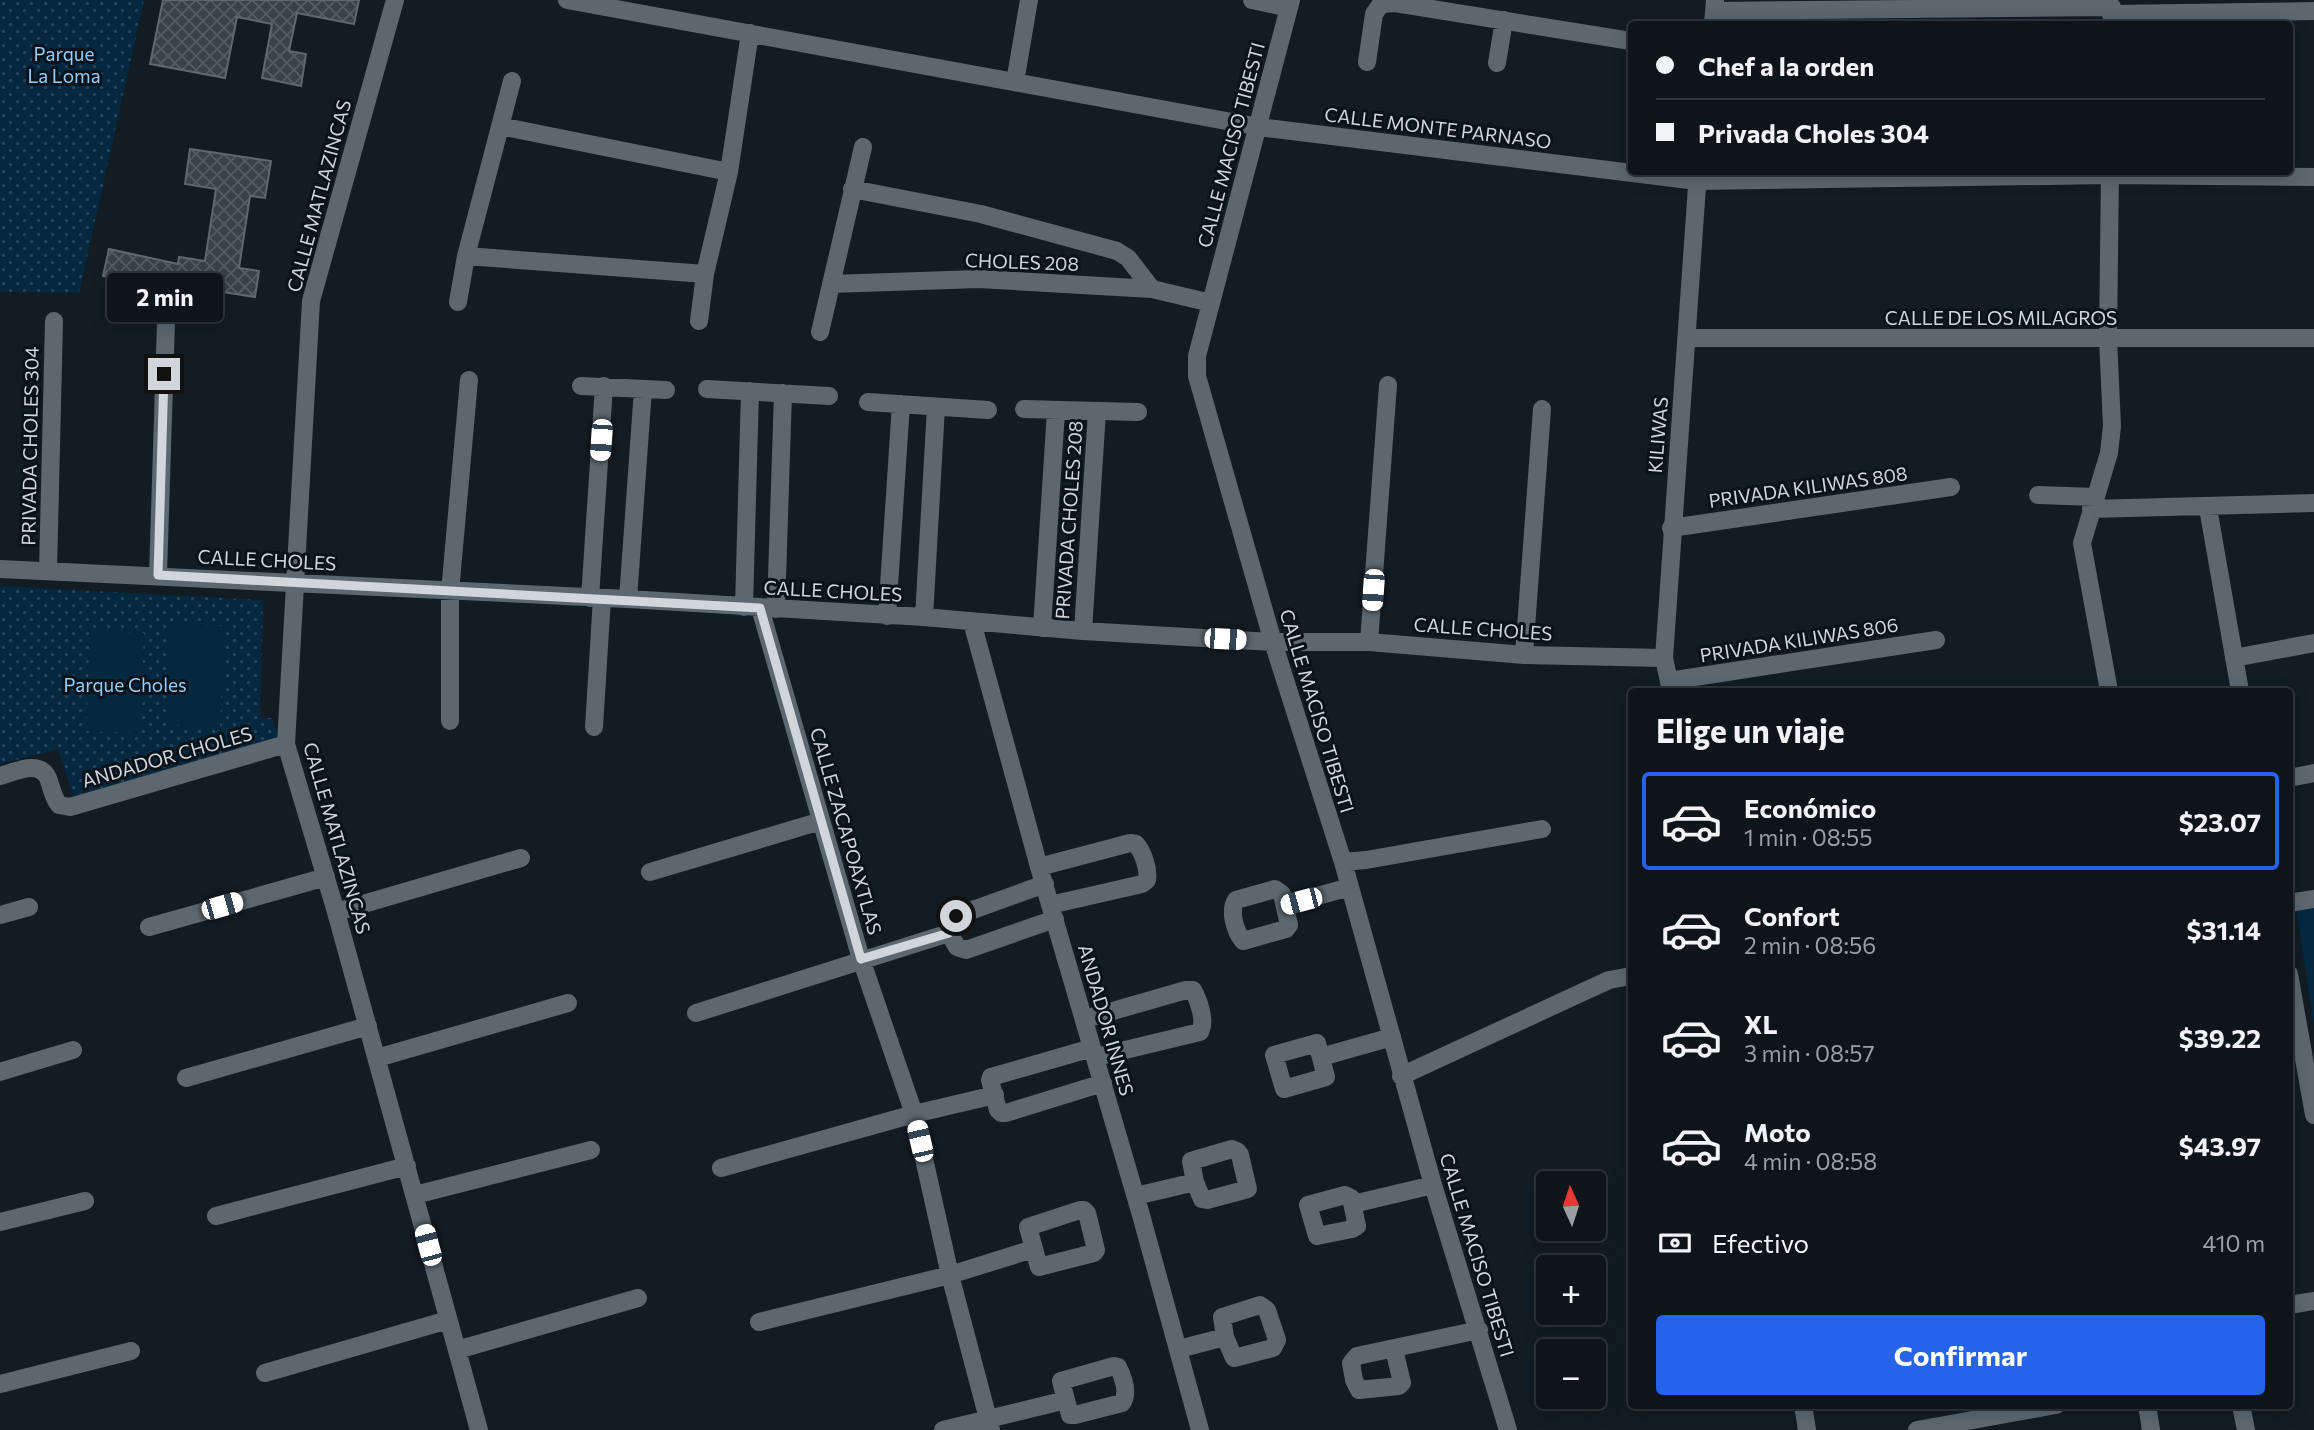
<!DOCTYPE html>
<html lang="es">
<head>
<meta charset="utf-8">
<style>
  :root { --surface:#0e151a; --page:#171e23; --text:#f1f3f6; --muted:#9b9fa2; --line:#2e3439; --accent:#2563eb }
  body { margin:0; font-family:Commissioner,sans-serif; background:var(--page); color:var(--text); height:100vh; display:flex; flex-direction:column; font-size:26px; white-space:nowrap }
  * { box-sizing:border-box; margin:0 }
  p { font-size:23px; color:var(--muted) }
  .icon { flex:none; width:38px; height:38px; fill:none; stroke:currentColor; stroke-width:2; stroke-linecap:round; stroke-linejoin:round }
  .map { position:relative; flex:1; overflow:hidden }
  .sheet { position:absolute; left:1628px; top:688px; width:665px; height:721px; display:flex; flex-direction:column; background:var(--surface); border-radius:7px; box-shadow:0 4px 18px #0003,0 0 0 2px var(--line) }
  .sheet>* { flex:none }
  .banner { position:absolute; left:1628px; top:21px; width:665px; height:154px; border-radius:7px; box-shadow:0 4px 18px #0003,0 0 0 2px var(--line); display:grid; align-content:center; height:154px; padding:0 28px; background:var(--surface) }
  .needle { width:46px; rotate:357deg }
  .tools { position:absolute; left:1536px; top:1171px; display:grid; gap:14px }
  .tools a { display:grid; place-items:center; width:70px; height:70px; border-radius:7px; background:var(--surface); box-shadow:0 4px 18px #0003,0 0 0 2px var(--line); font-size:35px }
  .end { position:absolute; width:32px; height:32px; margin:-16px; border:9px solid #d0d6db; background:#111; box-shadow:0 0 0 4px #111 }
  .from { border-radius:50% }
  .bubble { position:absolute; height:49px; border-radius:7px; background:var(--surface); box-shadow:0 4px 18px #0003,0 0 0 2px var(--line); font-size:23px; font-weight:700; line-height:49px; text-align:center }
  .car { position:absolute; width:21px; height:42px; margin:-21px -10px; border-radius:9px; box-shadow:0 0 5px 2px #0007; background:linear-gradient(#fff 24%,#345 0 40%,#fff 0 76%,#345 0 86%,#fff 0) }
  .banner b { display:flex; align-items:center; gap:24px; height:66px; font-size:26px }
  .banner b+b { border-top:2px solid var(--line) }
  .banner i { width:18px; height:18px; background:var(--text) }
  ul { padding:0; list-style:none }
  li { display:flex; align-items:center; gap:21px; height:98px; margin:0 14px 10px; padding:0 14px; border:4px solid transparent; border-radius:7px }
  li div { flex:1 }
  li b { display:block; font-size:26px }
  li em { font-style:normal; font-weight:700 }
  li.selected { border-color:var(--accent) }
  li>.icon { width:63px; height:63px; stroke-width:1.5 }
  h2 { padding:0 28px; font-size:32px; line-height:84px }
  .pay { display:flex; align-items:center; gap:18px; height:77px; padding:0 28px; font-size:26px }
  .pay p { margin-inline-start:auto }
  .primary-button { display:flex; gap:14px; margin-top:auto; padding:14px 28px }
  .primary-button a { flex:1; height:80px; border-radius:7px; background:var(--accent); color:#fff; font-size:28px; font-weight:700; line-height:80px; text-align:center }
  .map>svg:first-child { display:block }
</style>
</head>
<body>
<div class="map">
<svg width="2314" height="1430" viewBox="0 0 2314 1430">
  <defs>
    <pattern id="park-dots" width="8" height="8" patternUnits="userSpaceOnUse" patternTransform="scale(1.75)"><rect width="8" height="8" fill="#032840"/><path d="M2 2h.1M6 6h.1" fill="none" stroke="#27465b" stroke-width="1.8" stroke-linecap="round"/></pattern>
    <pattern id="building-cross-hatch" width="8" height="8" patternUnits="userSpaceOnUse" patternTransform="scale(1.75)"><rect width="8" height="8" fill="#38424a"/><path d="M0 0l8 8M0 8l8-8" fill="none" stroke="#545d64"/></pattern>
  </defs>
  <rect width="100%" height="100%" fill="#131c23"/>
  <path fill="url(#park-dots)" d="M0,0H144L79,293L0,292Z
    M0,586L263,600L260,718H272L279,739L73,796L58,749L0,764Z"/>
  <path fill="#032840" d="M170,624L224,626L220,727L166,725Z
    M90,631L144,633L140,733L86,731Z
    M2314,901V1024L2295,904Z"/>
  <path fill="url(#building-cross-hatch)" stroke="#5d6871" stroke-width="2" d="M163,0H359L354,24L297,13L289,51L306,54L301,86L262,78L272,24L237,17L225,78L150,64Z
    M190,149L271,161L265,198L250,196L239,268L259,271L255,297L160,282L158,288L103,276L109,249L178,264L179,257L205,261L216,189L185,184Z"/>
  <g fill="none" stroke-linecap="round" stroke-linejoin="round">
    <path stroke="#5c6770" stroke-width="18" d="M395,0L311,301L286,744L336,912L479,1430
      M567,0L1259,127L1697,181L2110,175L2314,177
      M1252,0L1289,8
      M1291,0L1197,356V376L1273,642L1343,862L1433,1185L1508,1430
      M1715,11L2112,7
      M2111,14L2314,11
      M1367,62L1374,14L1381,4L1395,3L1631,41
      M1497,63L1504,20
      M1015,82L1029,0
      M500,126L729,172
      M852,189L981,214L1117,251L1128,258L1152,289
      M466,256L705,274
      M831,284L979,279L1152,289L1211,303
      M458,302L466,256L512,81
      M699,321L705,274L729,172L750,33
      M820,332L863,147
      M1687,338H2314
      M581,386L666,390
      M707,389L829,396
      M868,402L988,410
      M1024,409L1138,412
      M2038,495L2095,497
      M2208,508L2240,691
      M2091,509L2314,503
      M1671,528L1951,487
      M0,569L628,599L924,617L1083,631L1273,642H1369L1524,655L1664,658
      M48,571L54,321
      M158,575L166,322
      M590,598L604,386
      M628,599L643,389
      M744,607L750,391
      M760,608L861,959L914,1114L950,1275L991,1430
      M776,609L783,393
      M887,616L901,404
      M924,617L936,407
      M972,622L1039,867L1141,1215L1200,1430
      M1042,628L1056,411
      M1083,631L1097,411
      M1369,642L1388,385
      M1524,655L1542,409
      M2234,658L2314,643
      M1669,681L1936,640
      M2109,691L2082,543L2109,453L2112,426L2108,339L2110,172
      M450,721V592L469,380
      M594,727L602,598
      M0,776C15,772 39,759 48,778C52,788 52,796 59,805L70,807L286,744
      M2289,778L2314,773
      M1343,862L1366,860L1542,829
      M1039,867L1130,843L1136,844C1143,852 1149,869 1147,880L1142,884L1050,905
      M650,872L821,821
      M1045,884L956,916L950,921L949,933L957,947L966,950L1055,919
      M1275,889L1282,894L1289,925L1286,929L1243,941C1235,931 1229,911 1236,900Z
      M2289,903L2314,899
      M1285,905L1350,887
      M336,912L521,858
      M0,915L29,907
      M149,927L326,877
      M2289,974L2314,1115
      M696,1013L949,933
      M1085,1019L1186,990H1193C1199,1001 1206,1021 1200,1032L1096,1057
      M1317,1043L1326,1077L1284,1089L1274,1055Z
      M1092,1048L991,1077L990,1080L998,1110L1001,1113H1006L1103,1083
      M1321,1057L1392,1037
      M377,1058L568,1003
      M0,1072L73,1050
      M1401,1076L1609,980L1631,976
      M186,1078L368,1026
      M1232,1149L1237,1151L1240,1155L1248,1189L1207,1200L1202,1199L1195,1182L1191,1161Z
      M721,1168L914,1114L995,1095
      M415,1195L591,1150
      M1345,1195L1351,1198L1357,1226L1352,1229L1317,1236L1308,1205Z
      M1136,1196L1195,1182
      M1353,1204L1433,1185
      M1080,1210H1084L1087,1213L1096,1250L1094,1253L1039,1267L1028,1227Z
      M216,1216L407,1166
      M0,1222L85,1201
      M1260,1305L1267,1310L1277,1340L1273,1348L1234,1358L1225,1337L1222,1317Z
      M2289,1305L2314,1301
      M759,1322L950,1275L1033,1249
      M1179,1349L1225,1337
      M1394,1349L1402,1383L1399,1386L1359,1390L1354,1380L1351,1363L1357,1356L1479,1330
      M457,1350L638,1298
      M1114,1366L1118,1367C1123,1377 1129,1393 1122,1403L1075,1415H1070L1061,1381Z
      M265,1373L448,1320
      M0,1384L131,1351
      M2147,1405L2151,1430
      M2241,1405L2246,1430
      M943,1430L1066,1400
      M1917,1430L2056,1405"/>
    <path stroke="#5c6770" stroke-width="18" d="M1713,24L1715,0
      M1671,691L1664,658L1698,172
      M1803,1405L1807,1430"/>
  </g>
  <g fill="none" stroke-linecap="round" stroke-linejoin="round">
    <path stroke="#d0d6db" stroke-width="9" d="M164,374L158,575L760,608L861,959L949,933L950,921L956,916"/>
  </g>
  <g text-anchor="middle" stroke-width="6" stroke-linejoin="round" paint-order="stroke">
    <g font-size="19" fill="#90cefd" stroke="#0a131a">
      <text x="64" y="61">Parque<tspan x="64" dy="22">La Loma</tspan></text>
      <text x="125" y="692">Parque Choles</text>
    </g>
    <g font-size="19" fill="#d0d6db" stroke="#0a131a">
      <text transform="translate(1438 128) rotate(7)" y="7">CALLE MONTE PARNASO</text>
      <text transform="translate(1231 145) rotate(-75)" y="7">CALLE MACISO TIBESTI</text>
      <text transform="translate(319 196) rotate(-75)" y="7">CALLE MATLAZINCAS</text>
      <text transform="translate(1022 262) rotate(2)" y="7">CHOLES 208</text>
      <text x="2001" y="325">CALLE DE LOS MILAGROS</text>
      <text transform="translate(1658 435) rotate(-85)" y="7">KILIWAS</text>
      <text transform="translate(30 446) rotate(-89)" y="7">PRIVADA CHOLES 304</text>
      <text transform="translate(1808 487) rotate(-8)" y="7">PRIVADA KILIWAS 808</text>
      <text transform="translate(1069 520) rotate(-86)" y="7">PRIVADA CHOLES 208</text>
      <text transform="translate(267 560) rotate(3)" y="7">CALLE CHOLES</text>
      <text transform="translate(833 591) rotate(3)" y="7">CALLE CHOLES</text>
      <text transform="translate(1483 629) rotate(4)" y="7">CALLE CHOLES</text>
      <text transform="translate(1799 640) rotate(-9)" y="7">PRIVADA KILIWAS 806</text>
      <text transform="translate(1317 711) rotate(73)" y="7">CALLE MACISO TIBESTI</text>
      <text transform="translate(167 757) rotate(-16)" y="7">ANDADOR CHOLES</text>
      <text transform="translate(846 831) rotate(74)" y="7">CALLE ZACAPOAXTLAS</text>
      <text transform="translate(337 838) rotate(74)" y="7">CALLE MATLAZINCAS</text>
      <text transform="translate(1106 1020) rotate(74)" y="7">ANDADOR INNES</text>
      <text transform="translate(1477 1255) rotate(73)" y="7">CALLE MACISO TIBESTI</text>
    </g>
  </g>
</svg>
<div class="tools">
<a><svg class="needle" viewBox="-14 -14 28 28"><path d="M0-13l5 13h-10z" fill="#e53935"/><path d="M0 13l5-13h-10z" fill="#9b9fa2"/></svg></a>
<a>+</a>
<a>−</a>
</div>
<i class="end from" style="left:956px;top:916px"></i>
<i class="end" style="left:164px;top:374px"></i>
<div class="bubble" style="left:107px;top:273px;width:116px">2 min</div>
<i class="car" style="left:601px;top:440px;rotate:184deg"></i>
<i class="car" style="left:1373px;top:590px;rotate:184deg"></i>
<i class="car" style="left:1225px;top:639px;rotate:93deg"></i>
<i class="car" style="left:1301px;top:901px;rotate:255deg"></i>
<i class="car" style="left:222px;top:906px;rotate:74deg"></i>
<i class="car" style="left:920px;top:1141px;rotate:347deg"></i>
<i class="car" style="left:428px;top:1245px;rotate:345deg"></i>
<div class="banner">
<b><i class="from"></i>Chef a la orden</b>
<b><i></i>Privada Choles 304</b>
</div>
<section class="sheet">
<h2>Elige un viaje</h2>
<ul>
<li class="selected"><svg class="icon" aria-label="car" viewBox="0 0 24 24"><path d="M5 17H2v-5l4-1 3-4h7l3 4 3 1v5h-3M9 17h6M6 11h13"/><circle cx="7" cy="17" r="2"/><circle cx="17" cy="17" r="2"/></svg><div><b>Económico</b><p>1 min · 08:55</p></div><em>$23.07</em></li>
<li><svg class="icon" aria-label="car" viewBox="0 0 24 24"><path d="M5 17H2v-5l4-1 3-4h7l3 4 3 1v5h-3M9 17h6M6 11h13"/><circle cx="7" cy="17" r="2"/><circle cx="17" cy="17" r="2"/></svg><div><b>Confort</b><p>2 min · 08:56</p></div><em>$31.14</em></li>
<li><svg class="icon" aria-label="car" viewBox="0 0 24 24"><path d="M5 17H2v-5l4-1 3-4h7l3 4 3 1v5h-3M9 17h6M6 11h13"/><circle cx="7" cy="17" r="2"/><circle cx="17" cy="17" r="2"/></svg><div><b>XL</b><p>3 min · 08:57</p></div><em>$39.22</em></li>
<li><svg class="icon" aria-label="car" viewBox="0 0 24 24"><path d="M5 17H2v-5l4-1 3-4h7l3 4 3 1v5h-3M9 17h6M6 11h13"/><circle cx="7" cy="17" r="2"/><circle cx="17" cy="17" r="2"/></svg><div><b>Moto</b><p>4 min · 08:58</p></div><em>$43.97</em></li>
</ul>
<div class="pay"><svg class="icon" aria-label="cash" viewBox="0 0 24 24"><path d="M3 7h18v10H3z"/><circle cx="12" cy="12" r="2"/></svg>Efectivo<p>410 m</p></div>
<div class="primary-button"><a>Confirmar</a></div>
</section>
</div>
</body>
</html>
